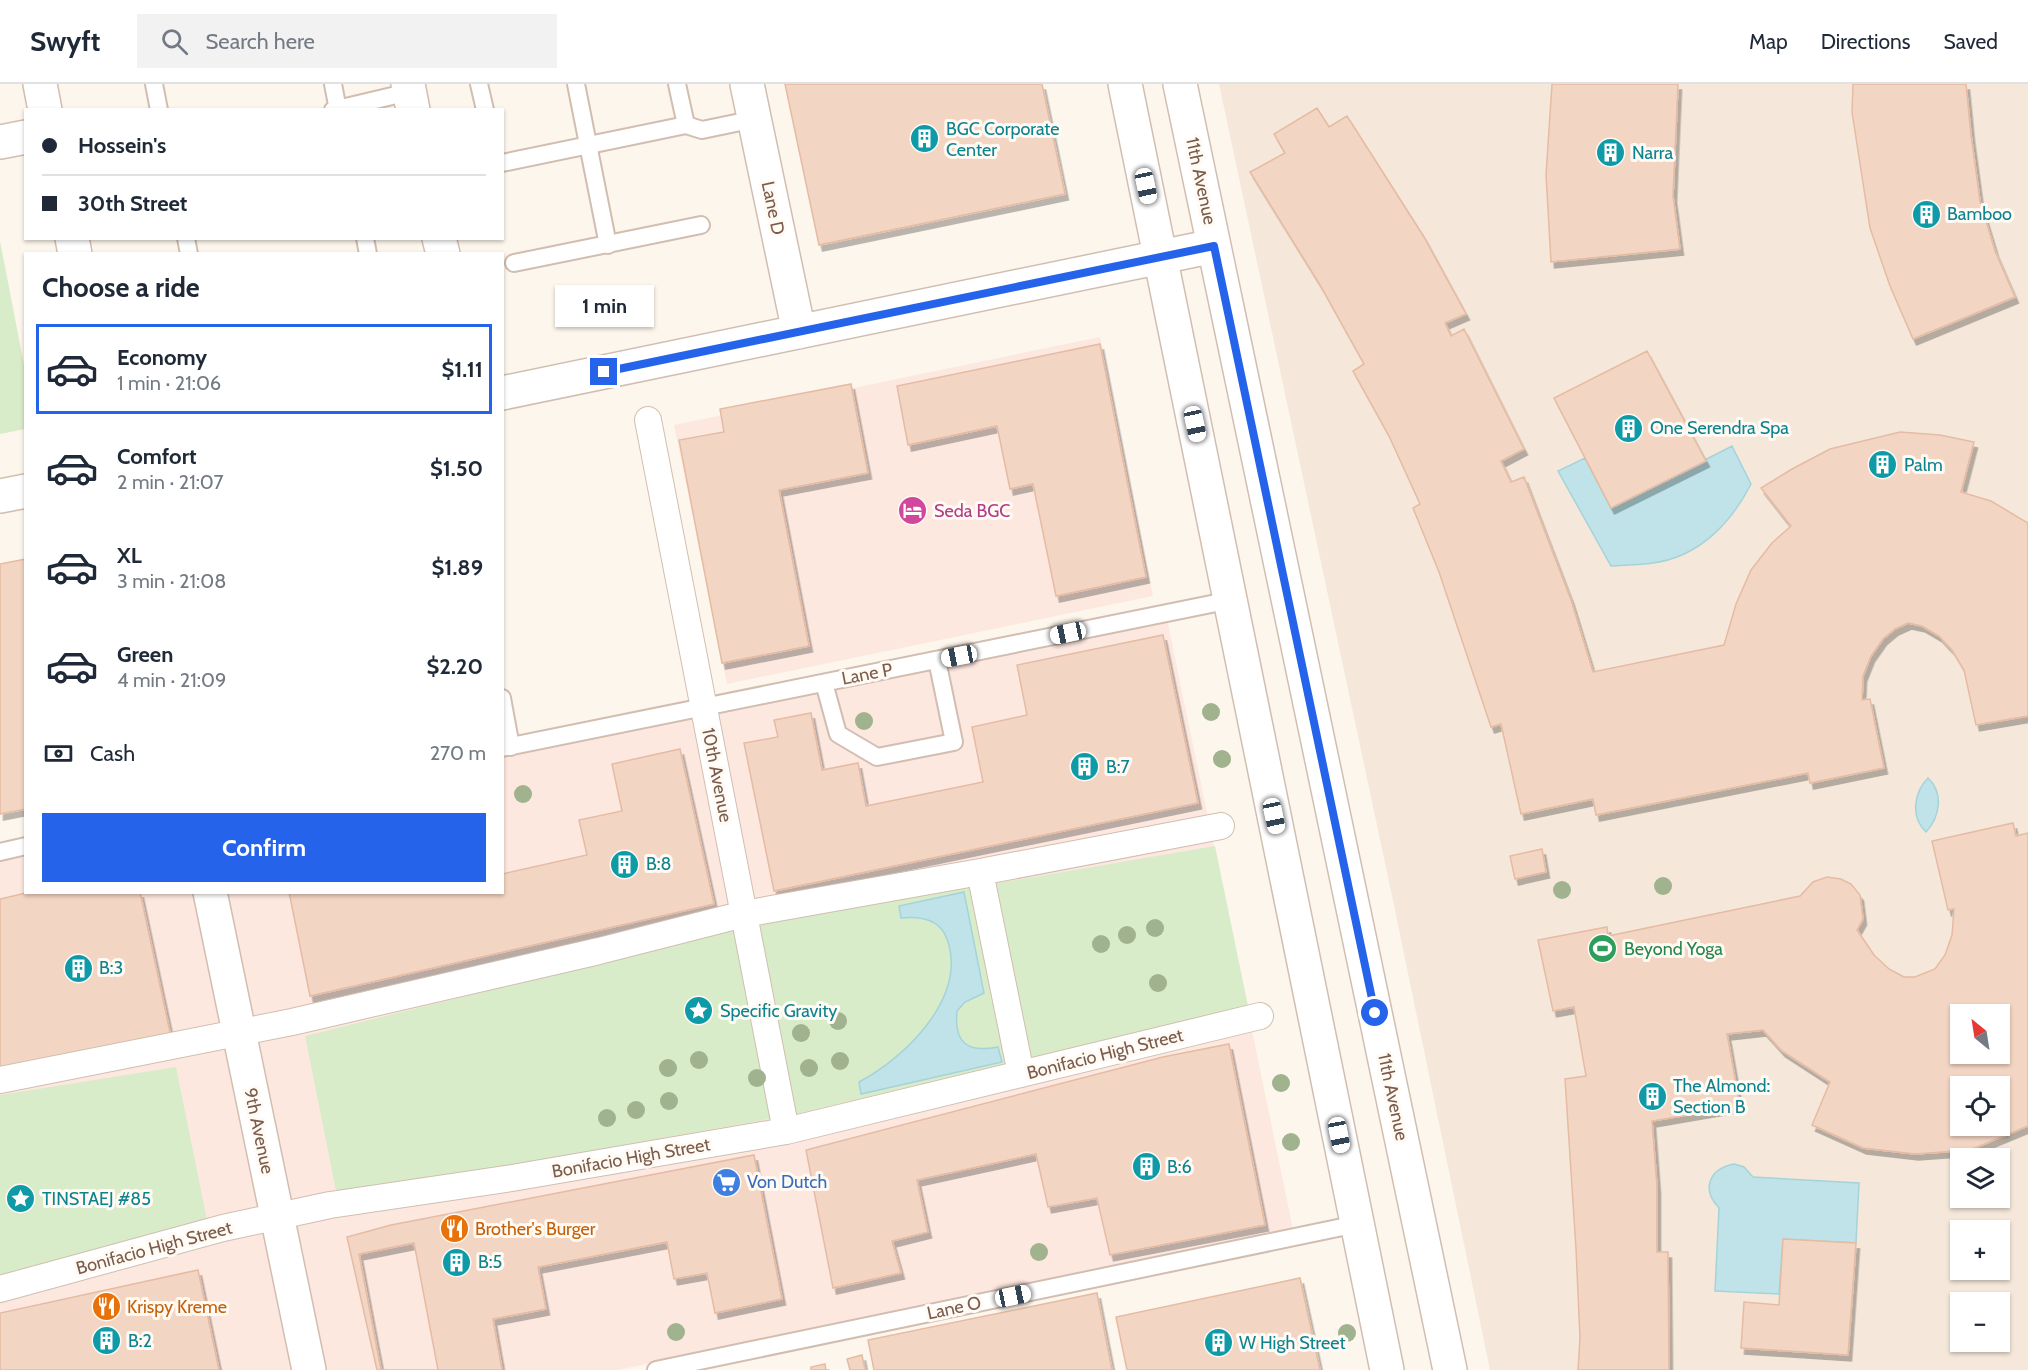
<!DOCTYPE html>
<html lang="en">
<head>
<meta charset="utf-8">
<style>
  :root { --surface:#fff; --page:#f2f2f3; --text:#1f2937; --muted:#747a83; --line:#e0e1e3; --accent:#2563eb }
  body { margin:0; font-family:Cabin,sans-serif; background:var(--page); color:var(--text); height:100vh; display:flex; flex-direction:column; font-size:22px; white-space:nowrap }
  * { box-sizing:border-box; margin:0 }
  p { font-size:20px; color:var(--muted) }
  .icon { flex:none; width:33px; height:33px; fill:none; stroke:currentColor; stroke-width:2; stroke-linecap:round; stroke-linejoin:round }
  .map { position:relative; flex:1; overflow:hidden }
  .side { position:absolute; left:24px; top:168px; width:480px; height:642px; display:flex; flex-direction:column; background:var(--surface); border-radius:0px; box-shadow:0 2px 4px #0004 }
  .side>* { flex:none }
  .top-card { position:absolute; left:24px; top:24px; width:480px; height:132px; border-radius:0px; box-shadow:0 2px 4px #0004; display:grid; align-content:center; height:132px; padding:0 18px; background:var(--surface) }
  .needle { width:39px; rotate:330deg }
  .fabs { position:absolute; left:1950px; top:920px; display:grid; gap:12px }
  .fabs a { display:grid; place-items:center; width:60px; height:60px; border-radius:0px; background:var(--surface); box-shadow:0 2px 4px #0004; font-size:30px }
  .end { position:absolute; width:27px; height:27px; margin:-14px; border:8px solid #2563eb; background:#fff; box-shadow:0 0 0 3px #fff }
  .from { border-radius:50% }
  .bubble { position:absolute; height:42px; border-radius:0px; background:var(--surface); box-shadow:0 2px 4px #0004; font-size:20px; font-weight:700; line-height:42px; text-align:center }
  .car { position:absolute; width:18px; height:36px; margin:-18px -9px; border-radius:8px; box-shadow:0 0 4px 2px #0007; background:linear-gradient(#fff 24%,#345 0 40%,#fff 0 76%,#345 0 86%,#fff 0) }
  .top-card b { display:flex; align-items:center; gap:21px; height:57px; font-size:22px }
  .top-card b+b { border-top:2px solid var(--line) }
  .top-card i { width:15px; height:15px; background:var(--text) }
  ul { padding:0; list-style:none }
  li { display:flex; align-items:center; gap:18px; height:90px; margin:0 12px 9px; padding:0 6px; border:3px solid transparent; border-radius:0px }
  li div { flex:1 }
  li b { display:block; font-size:22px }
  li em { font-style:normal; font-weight:700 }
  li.active { border-color:var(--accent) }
  li>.icon { width:54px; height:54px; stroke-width:1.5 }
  h2 { padding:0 18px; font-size:27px; line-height:72px }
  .pay { display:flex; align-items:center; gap:15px; height:66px; padding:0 18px; font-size:22px }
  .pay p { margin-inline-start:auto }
  .action { display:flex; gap:12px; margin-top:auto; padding:12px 18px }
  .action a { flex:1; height:69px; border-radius:0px; background:var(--accent); color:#fff; font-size:24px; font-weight:700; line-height:69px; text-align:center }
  header { display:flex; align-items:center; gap:36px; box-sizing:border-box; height:84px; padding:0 30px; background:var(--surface); border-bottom:2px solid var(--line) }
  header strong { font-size:28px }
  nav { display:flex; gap:33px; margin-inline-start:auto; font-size:21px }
  .search { width:420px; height:54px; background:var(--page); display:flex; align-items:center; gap:15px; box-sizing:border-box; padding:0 21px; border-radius:0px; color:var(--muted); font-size:22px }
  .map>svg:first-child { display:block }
</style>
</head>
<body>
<header>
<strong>Swyft</strong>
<div class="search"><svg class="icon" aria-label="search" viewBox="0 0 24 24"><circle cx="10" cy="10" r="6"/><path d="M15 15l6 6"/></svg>Search here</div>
<nav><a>Map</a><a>Directions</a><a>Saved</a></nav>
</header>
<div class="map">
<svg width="2028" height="1286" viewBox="0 0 2028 1286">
  <defs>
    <filter id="shadow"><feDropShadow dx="3.5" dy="6" stdDeviation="0" flood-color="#0004"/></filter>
  </defs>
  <rect width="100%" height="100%" fill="#fdf6ec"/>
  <path fill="#f5e8da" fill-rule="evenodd" d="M1219,0H2028V1286H1490L1391,807ZM1960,930H2000V969H1960ZM1960,1002H2000V1041H1960ZM1960,1074H2000V1113H1960ZM1960,1146H2000V1185H1960ZM1960,1218H2000V1257H1960Z"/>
  <path fill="#fde8e0" d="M1100,253L1153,512L727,600L674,341Z
    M1167,535L1293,1145L618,1286H0V777L25,771L26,808H502L503,673Z"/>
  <path fill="#d8ecc9" d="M0,157L25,286V345L0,350Z
    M1215,762L1248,922L792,1031L337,1112L305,952L757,840Z
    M176,983L208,1141L0,1194V1011Z"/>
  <path fill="#bfe3e8" stroke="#a5d3da" stroke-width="1.5" d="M1732,362L1751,400C1731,439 1699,473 1653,479C1639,481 1625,481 1611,482L1558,387L1585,374L1611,424Z
    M1928,694C1944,709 1940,733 1926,748C1910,733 1914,708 1928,694Z
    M964,808L984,909L965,918L957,927C954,959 967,969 998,963L1002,978L861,1010L859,998C905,974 968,913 947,855C940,835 920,832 901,834L899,822Z
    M1734,1080L1744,1083L1753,1093L1859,1099L1856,1159L1783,1155L1779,1210L1715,1207L1719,1124C1701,1105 1709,1085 1734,1080Z"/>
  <path fill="#f3d5c3" stroke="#e6bba3" stroke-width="1.5" fill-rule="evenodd" filter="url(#shadow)" d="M785,0H1042L1065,110L819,161Z
    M1552,0H1678L1673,112L1680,165L1551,178L1546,91Z
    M1853,0H1966L1971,51L1980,117L1995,167L2015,213L1913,255L1890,202L1870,144L1852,28Z
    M1317,24L1329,43L1347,32L1424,153L1466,230L1445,239L1451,252L1464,245L1524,365L1501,377L1511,398L1524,393L1571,516L1593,588L1724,561L1736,520L1751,486L1772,459L1791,442L1761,404L1792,385L1830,365L1900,348L1940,351L1974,358L1961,408L1991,417L2028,439V632L1976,641L1964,586L1952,566L1939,552L1922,542L1908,539L1895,545L1883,555L1871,572L1863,592L1862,616L1870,615L1884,684L1810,699L1808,689L1596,731L1593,715L1521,730L1501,640L1491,643L1439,488L1413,424L1420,420L1389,352L1353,287L1364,280L1320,201L1250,88L1285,69L1274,50Z
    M1100,260L1146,493L1056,512L1033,400L1010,405L997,342L908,361L897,302Z
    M1647,267L1706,377L1611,424L1554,314Z
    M851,300L868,389L779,406L809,562L722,579L679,356L724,348L720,325Z
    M26,475V725L0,730V480Z
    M1163,551L1198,719L774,807L744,659L778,653L774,636L811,629L822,686L858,679L866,722L983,698L972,643L1027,631L1017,581Z
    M680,665L714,820L310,912L289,808H502V790L587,771L579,736L622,727L612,680Z
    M2013,739L2016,752L2028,749V1042L1970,1066L1915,1070L1863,1064L1812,1041L1830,998L1782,967L1763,946L1727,950L1740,1022L1652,1037L1657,1103V1168H1668L1669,1286H1578L1580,1254L1576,1165L1565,995L1586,992L1574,923L1553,927L1538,856L1607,843L1608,852L1800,812L1813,798L1827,793L1841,795L1851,800L1860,811L1863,835L1857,846L1874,871L1889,885L1904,893H1915L1935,885L1945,871L1952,851L1954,825L1948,826L1932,757ZM1960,930H2000V969H1960ZM1960,1002H2000V1041H1960Z
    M1542,765L1546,788L1515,795L1510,772Z
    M30,808H140L171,953L0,987V815Z
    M1229,960L1265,1141L1110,1171L1097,1114L1048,1123L1036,1070L917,1096L928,1148L892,1157L901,1189L833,1204L806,1066L1163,973Z
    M754,1071L782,1215L715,1229L707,1189L674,1195L667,1158L538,1183L546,1225L493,1235L502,1286H377L347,1153L391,1141Z
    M1783,1155L1856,1159L1848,1271L1741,1264L1744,1218L1779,1221Z
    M414,1159L438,1286H381L359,1170Z
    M198,1186L219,1286H0V1229Z
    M1300,1194L1320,1286H1127L1116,1233Z
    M1097,1209L1112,1286H874L868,1256Z
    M862,1271L865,1286H850L847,1275Z
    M825,1280L826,1286H811V1283Z"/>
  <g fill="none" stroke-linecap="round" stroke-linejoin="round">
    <defs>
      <path id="service" d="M154,0L159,26
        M333,0L338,26
        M479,0L485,26
        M576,0L608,161
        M677,0L686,41
        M333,26L409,8
        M502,79L686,41L702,46L755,35
        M186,154L189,170
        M365,154L368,170
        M514,179L701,141
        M824,599L838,650L877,673L954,658L937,576
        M502,614L511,663
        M502,664L1231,516
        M0,768L26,762
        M656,1286L1357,1140"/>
      <path id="pedestrian" d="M648,336L786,1047
        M980,788L1021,990
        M0,996L292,938L599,867L744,830L980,788L1221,742
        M0,1205L223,1144L330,1121L512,1094L786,1047L1260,932"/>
      <path id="minor" d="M408,0L413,26
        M747,0L799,248
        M1125,0L1387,1286
        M1180,0L1450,1286
        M0,58L26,53
        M439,154L443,170
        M502,309L1214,162
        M0,412L26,407"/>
      <path id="tertiary" d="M40,0L45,26
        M72,154L75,170
        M210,808L309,1286"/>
    </defs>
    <use href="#service" stroke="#d1beb0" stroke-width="20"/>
    <use href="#pedestrian" stroke="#d1beb0" stroke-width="28"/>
    <use href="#minor" stroke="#d1beb0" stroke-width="36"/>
    <use href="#tertiary" stroke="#d1beb0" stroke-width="36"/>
    <use href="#service" stroke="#fff" stroke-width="16"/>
    <use href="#pedestrian" stroke="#fff" stroke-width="26"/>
    <use href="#minor" stroke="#fff" stroke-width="33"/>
    <use href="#tertiary" stroke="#fff" stroke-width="33"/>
  </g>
  <g fill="#a0b28e">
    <circle cx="1211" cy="628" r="9"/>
    <circle cx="864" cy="637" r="9"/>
    <circle cx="1222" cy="675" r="9"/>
    <circle cx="523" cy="710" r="9"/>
    <circle cx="1663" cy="802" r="9"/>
    <circle cx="1562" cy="806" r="9"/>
    <circle cx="1155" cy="844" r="9"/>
    <circle cx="1127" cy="851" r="9"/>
    <circle cx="1101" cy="860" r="9"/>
    <circle cx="1158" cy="899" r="9"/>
    <circle cx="838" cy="937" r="9"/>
    <circle cx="801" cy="949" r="9"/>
    <circle cx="699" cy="976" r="9"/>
    <circle cx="840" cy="977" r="9"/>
    <circle cx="668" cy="984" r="9"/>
    <circle cx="809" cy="984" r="9"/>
    <circle cx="757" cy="994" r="9"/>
    <circle cx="1281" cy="999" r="9"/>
    <circle cx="669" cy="1017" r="9"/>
    <circle cx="636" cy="1026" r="9"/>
    <circle cx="607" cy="1034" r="9"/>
    <circle cx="1291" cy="1058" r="9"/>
    <circle cx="1039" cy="1168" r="9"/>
    <circle cx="676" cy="1248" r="9"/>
    <circle cx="1347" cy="1249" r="9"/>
  </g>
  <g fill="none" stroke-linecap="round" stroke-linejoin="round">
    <path stroke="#2563eb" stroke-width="8" d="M604,288L1214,162L1375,929"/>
  </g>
  <defs>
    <symbol id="building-disc" viewBox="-11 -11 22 22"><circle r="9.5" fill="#0f9aa8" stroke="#fffaf3"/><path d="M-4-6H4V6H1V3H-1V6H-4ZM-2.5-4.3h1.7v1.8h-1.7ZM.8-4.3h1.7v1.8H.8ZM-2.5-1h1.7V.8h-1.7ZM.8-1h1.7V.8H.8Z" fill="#fff"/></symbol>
    <symbol id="hotel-disc" viewBox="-11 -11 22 22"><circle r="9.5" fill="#d1479c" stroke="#fffaf3"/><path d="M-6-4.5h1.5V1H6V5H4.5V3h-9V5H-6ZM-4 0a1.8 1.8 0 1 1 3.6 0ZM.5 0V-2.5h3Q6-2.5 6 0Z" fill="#fff"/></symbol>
    <symbol id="stadium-disc" viewBox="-11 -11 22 22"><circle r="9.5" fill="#2e9e5b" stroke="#fffaf3"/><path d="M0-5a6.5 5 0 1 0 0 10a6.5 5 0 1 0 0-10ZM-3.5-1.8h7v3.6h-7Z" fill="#fff"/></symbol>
    <symbol id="sight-disc" viewBox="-11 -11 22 22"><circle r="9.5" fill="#0f9aa8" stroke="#fffaf3"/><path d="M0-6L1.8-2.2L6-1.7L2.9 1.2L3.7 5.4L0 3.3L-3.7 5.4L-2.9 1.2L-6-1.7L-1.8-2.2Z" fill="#fff"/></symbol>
    <symbol id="supermarket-disc" viewBox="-11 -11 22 22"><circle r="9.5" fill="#3f7fe0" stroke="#fffaf3"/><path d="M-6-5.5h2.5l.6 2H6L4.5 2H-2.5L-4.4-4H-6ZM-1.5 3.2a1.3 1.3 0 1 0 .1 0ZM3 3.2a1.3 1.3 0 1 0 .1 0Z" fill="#fff"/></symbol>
    <symbol id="restaurant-disc" viewBox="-11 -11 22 22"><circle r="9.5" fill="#e8710a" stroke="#fffaf3"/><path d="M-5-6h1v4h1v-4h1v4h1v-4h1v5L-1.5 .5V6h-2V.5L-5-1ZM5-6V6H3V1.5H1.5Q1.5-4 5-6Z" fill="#fff"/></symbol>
  </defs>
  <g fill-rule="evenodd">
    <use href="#building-disc" x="908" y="38" width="33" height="33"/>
    <use href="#building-disc" x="1594" y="52" width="33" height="33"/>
    <use href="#building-disc" x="1910" y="114" width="33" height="33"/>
    <use href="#building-disc" x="1612" y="328" width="33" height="33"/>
    <use href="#building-disc" x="1866" y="364" width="33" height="33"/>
    <use href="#hotel-disc" x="896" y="410" width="33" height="33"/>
    <use href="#building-disc" x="1068" y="666" width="33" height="33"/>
    <use href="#building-disc" x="608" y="764" width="33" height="33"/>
    <use href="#stadium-disc" x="1586" y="848" width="33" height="33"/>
    <use href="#building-disc" x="62" y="868" width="33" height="33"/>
    <use href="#sight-disc" x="682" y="910" width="33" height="33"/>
    <use href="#building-disc" x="1636" y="996" width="33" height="33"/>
    <use href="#building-disc" x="1130" y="1066" width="33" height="33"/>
    <use href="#supermarket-disc" x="710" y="1082" width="33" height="33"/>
    <use href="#sight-disc" x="4" y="1098" width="33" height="33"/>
    <use href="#restaurant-disc" x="438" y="1128" width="33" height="33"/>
    <use href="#building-disc" x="440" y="1162" width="33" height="33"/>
    <use href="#restaurant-disc" x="90" y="1206" width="33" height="33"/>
    <use href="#building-disc" x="90" y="1240" width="33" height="33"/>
    <use href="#building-disc" x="1202" y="1242" width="33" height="33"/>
  </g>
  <g text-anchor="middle" stroke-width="6" stroke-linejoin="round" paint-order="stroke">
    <g font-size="18" fill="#0d838f" stroke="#fffaf3" text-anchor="start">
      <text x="946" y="51">BGC Corporate<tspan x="946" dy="21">Center</tspan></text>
      <text x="1632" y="75">Narra</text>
      <text x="1947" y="136">Bamboo</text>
      <text x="1650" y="350">One Serendra Spa</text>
      <text x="1904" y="387">Palm</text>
      <text x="1106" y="689">B:7</text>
      <text x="646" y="786">B:8</text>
      <text x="99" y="890">B:3</text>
      <text x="720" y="933">Specific Gravity</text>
      <text x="1673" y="1008">The Almond:<tspan x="1673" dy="21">Section B</tspan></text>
      <text x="1167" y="1089">B:6</text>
      <text x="42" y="1121">TINSTAEJ #85</text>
      <text x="478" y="1184">B:5</text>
      <text x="128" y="1263">B:2</text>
      <text x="1239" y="1265">W High Street</text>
    </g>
    <g font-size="18" fill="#7a5c4d" stroke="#fffaf3">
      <text transform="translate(1201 97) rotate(78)" y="6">11th Avenue</text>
      <text transform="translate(773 124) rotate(78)" y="6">Lane D</text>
      <text transform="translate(867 590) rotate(-11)" y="6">Lane P</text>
      <text transform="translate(717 691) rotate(79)" y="6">10th Avenue</text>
      <text transform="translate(1105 970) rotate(-14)" y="6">Bonifacio High Street</text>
      <text transform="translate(1393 1013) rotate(78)" y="6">11th Avenue</text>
      <text transform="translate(259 1047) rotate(78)" y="6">9th Avenue</text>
      <text transform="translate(631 1074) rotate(-10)" y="6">Bonifacio High Street</text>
      <text transform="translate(154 1164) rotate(-15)" y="6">Bonifacio High Street</text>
      <text transform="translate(954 1224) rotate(-12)" y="6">Lane O</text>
    </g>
    <g font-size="18" fill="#b23c85" stroke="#fffaf3" text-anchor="start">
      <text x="934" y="433">Seda BGC</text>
    </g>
    <g font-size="18" fill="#27864d" stroke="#fffaf3" text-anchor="start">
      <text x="1624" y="871">Beyond Yoga</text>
    </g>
    <g font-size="18" fill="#366cbe" stroke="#fffaf3" text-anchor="start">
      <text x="747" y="1104">Von Dutch</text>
    </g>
    <g font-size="18" fill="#c56008" stroke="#fffaf3" text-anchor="start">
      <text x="475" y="1151">Brother's Burger</text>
      <text x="127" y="1229">Krispy Kreme</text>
    </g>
  </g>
</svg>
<div class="fabs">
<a><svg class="needle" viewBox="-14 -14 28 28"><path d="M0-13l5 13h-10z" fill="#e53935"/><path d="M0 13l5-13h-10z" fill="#747a83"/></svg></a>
<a><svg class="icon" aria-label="locate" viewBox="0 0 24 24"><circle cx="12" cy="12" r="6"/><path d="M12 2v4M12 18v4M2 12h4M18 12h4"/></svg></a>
<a><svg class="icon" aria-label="layers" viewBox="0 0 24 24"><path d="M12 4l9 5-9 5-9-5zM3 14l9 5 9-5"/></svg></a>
<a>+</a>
<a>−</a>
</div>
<i class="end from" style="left:1375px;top:929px"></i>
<i class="end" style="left:604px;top:288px"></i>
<div class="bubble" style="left:555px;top:201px;width:99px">1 min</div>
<i class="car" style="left:1146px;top:102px;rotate:168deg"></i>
<i class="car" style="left:1195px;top:340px;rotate:168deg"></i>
<i class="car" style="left:1068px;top:549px;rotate:258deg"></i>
<i class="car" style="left:959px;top:572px;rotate:259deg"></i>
<i class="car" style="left:1274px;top:732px;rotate:168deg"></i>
<i class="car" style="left:1339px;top:1051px;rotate:169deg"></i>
<i class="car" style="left:1013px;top:1212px;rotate:78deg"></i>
<div class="top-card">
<b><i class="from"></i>Hossein's</b>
<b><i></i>30th Street</b>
</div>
<section class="side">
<h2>Choose a ride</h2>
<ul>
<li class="active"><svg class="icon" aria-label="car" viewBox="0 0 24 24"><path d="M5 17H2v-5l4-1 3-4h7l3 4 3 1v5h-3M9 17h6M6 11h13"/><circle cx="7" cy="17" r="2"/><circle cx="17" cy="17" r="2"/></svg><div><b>Economy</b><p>1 min · 21:06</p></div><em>$1.11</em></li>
<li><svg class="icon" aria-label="car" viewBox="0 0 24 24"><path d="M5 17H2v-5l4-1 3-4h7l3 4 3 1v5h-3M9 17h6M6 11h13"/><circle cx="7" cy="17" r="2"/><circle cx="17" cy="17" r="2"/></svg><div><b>Comfort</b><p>2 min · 21:07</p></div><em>$1.50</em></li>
<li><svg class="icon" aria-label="car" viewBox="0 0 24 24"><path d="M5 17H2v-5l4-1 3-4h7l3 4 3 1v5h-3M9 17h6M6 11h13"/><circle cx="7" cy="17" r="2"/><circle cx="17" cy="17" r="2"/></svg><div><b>XL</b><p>3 min · 21:08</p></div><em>$1.89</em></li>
<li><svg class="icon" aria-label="car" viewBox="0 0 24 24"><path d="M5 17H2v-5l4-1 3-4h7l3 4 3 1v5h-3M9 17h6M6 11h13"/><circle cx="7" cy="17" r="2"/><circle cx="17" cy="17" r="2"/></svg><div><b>Green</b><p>4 min · 21:09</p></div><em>$2.20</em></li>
</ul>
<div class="pay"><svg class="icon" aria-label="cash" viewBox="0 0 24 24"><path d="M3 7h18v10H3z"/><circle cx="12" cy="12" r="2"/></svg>Cash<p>270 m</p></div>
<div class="action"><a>Confirm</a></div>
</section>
</div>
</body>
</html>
